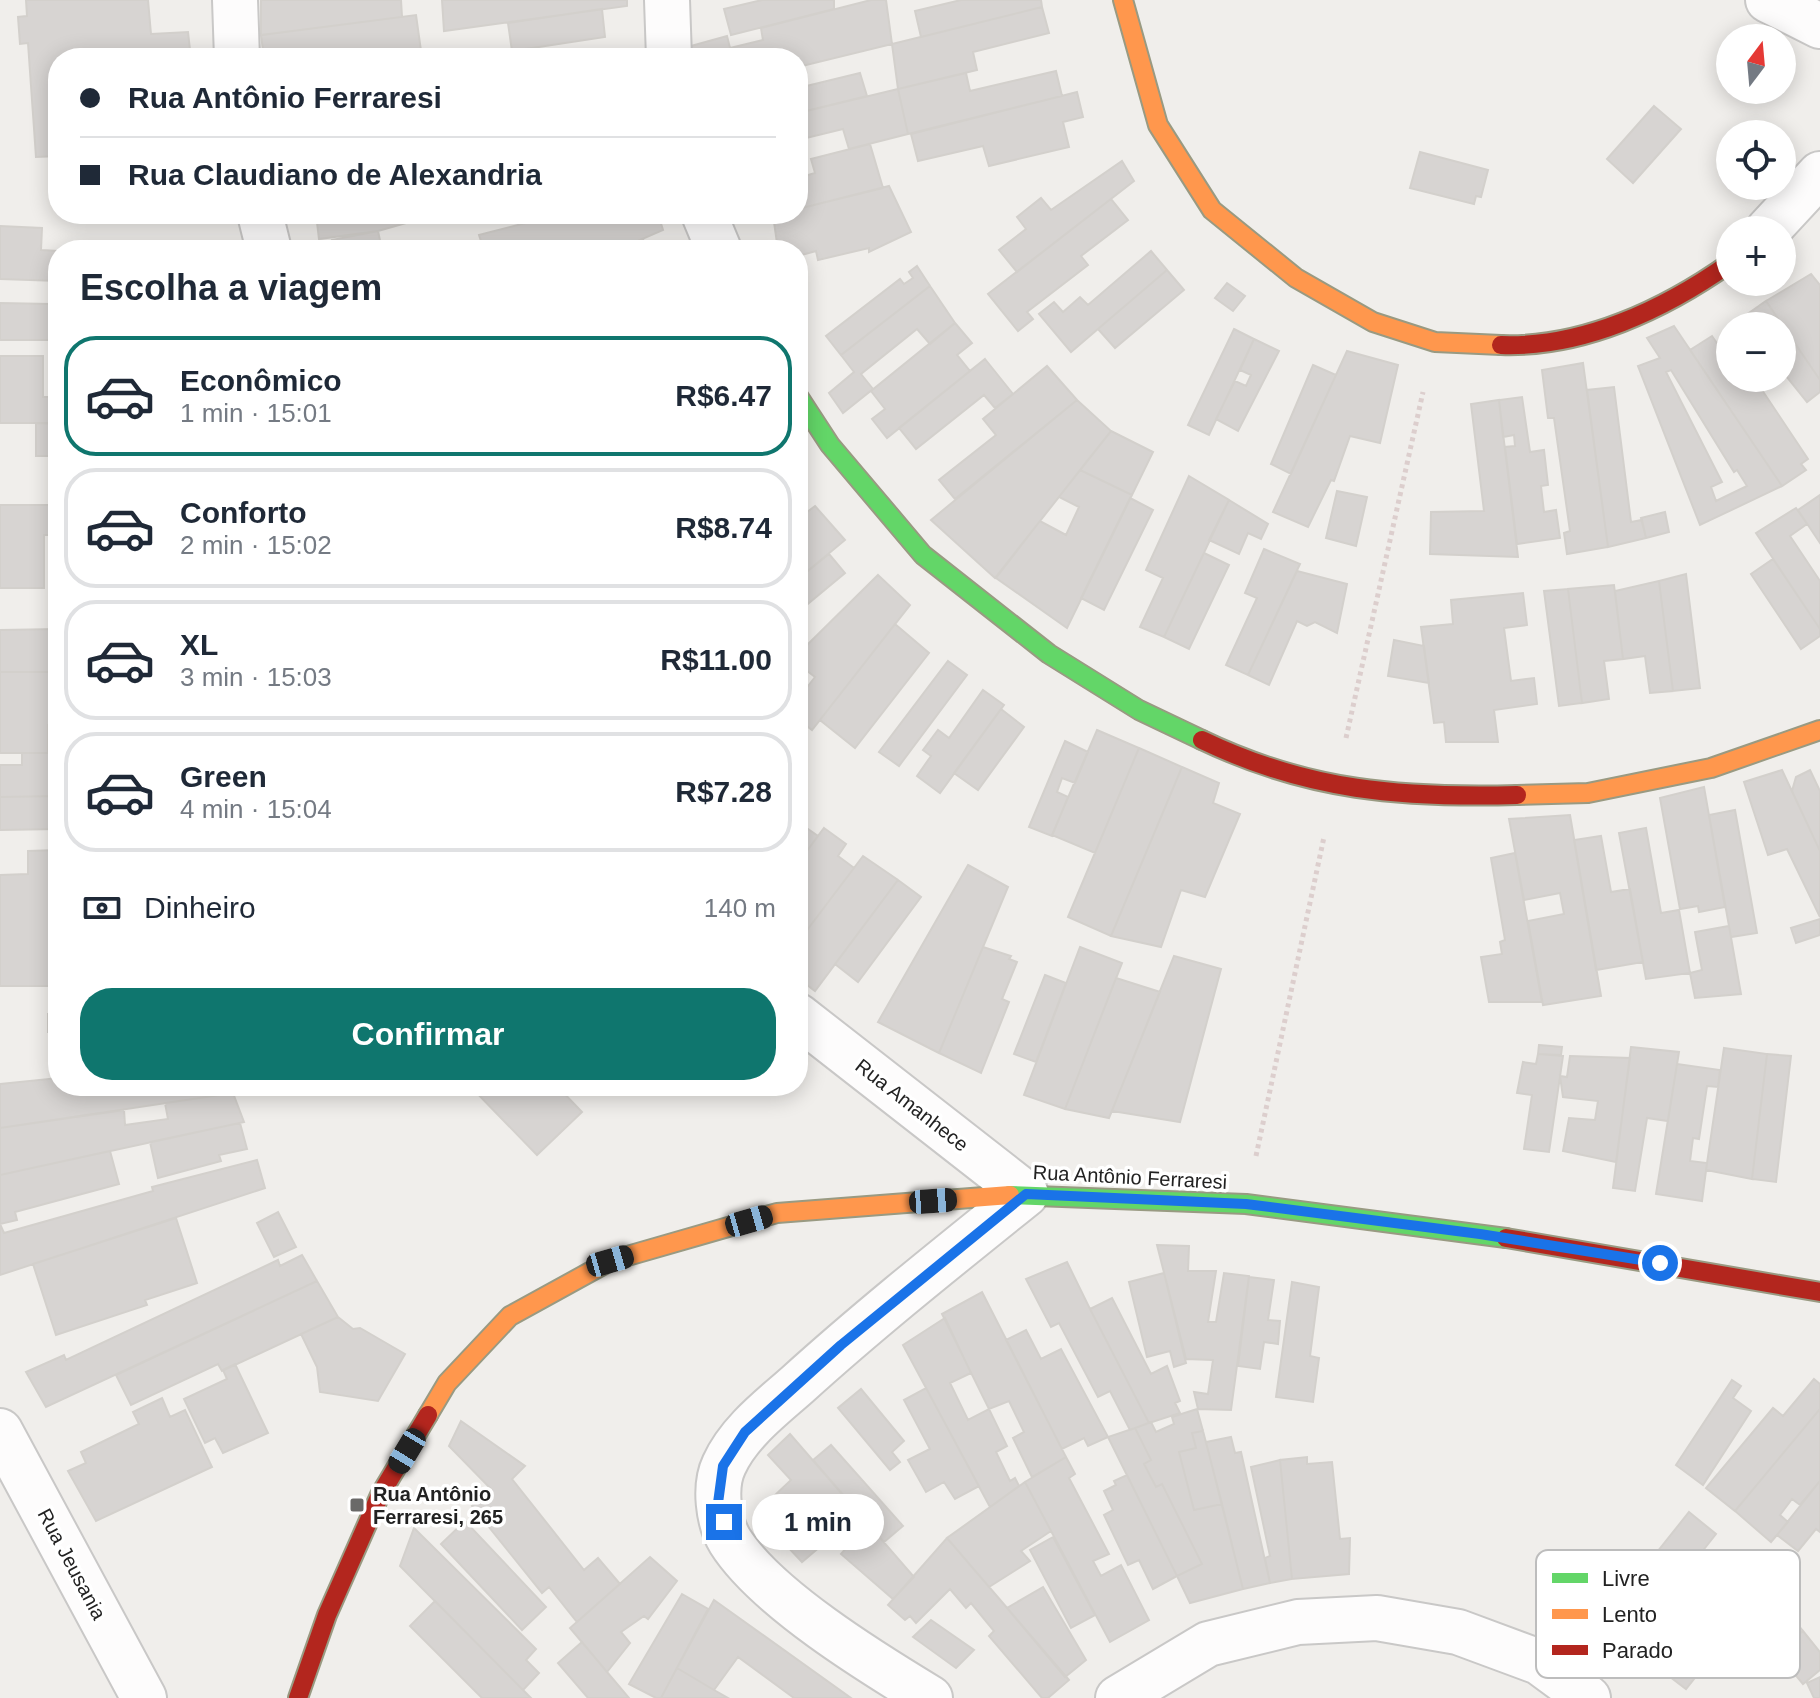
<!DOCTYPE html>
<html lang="pt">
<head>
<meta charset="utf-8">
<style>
  :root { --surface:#fff; --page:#f2f2f3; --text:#1f2937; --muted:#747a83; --line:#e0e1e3; --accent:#0f766e }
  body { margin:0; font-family:Helvetica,sans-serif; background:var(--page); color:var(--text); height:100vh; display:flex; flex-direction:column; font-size:30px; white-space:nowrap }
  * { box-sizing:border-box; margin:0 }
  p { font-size:26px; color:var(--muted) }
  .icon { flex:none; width:44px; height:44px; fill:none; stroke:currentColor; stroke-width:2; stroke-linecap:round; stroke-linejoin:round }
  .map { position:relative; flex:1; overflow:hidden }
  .drawer { position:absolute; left:48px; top:240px; width:760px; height:856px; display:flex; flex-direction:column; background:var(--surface); border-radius:32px; box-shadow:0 4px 20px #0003 }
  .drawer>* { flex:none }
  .hud { position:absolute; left:48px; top:48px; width:760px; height:176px; border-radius:32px; box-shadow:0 4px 20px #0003; display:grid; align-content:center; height:176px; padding:0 32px; background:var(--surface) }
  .needle { width:52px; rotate:16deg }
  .fabs { position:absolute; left:1716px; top:24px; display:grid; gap:16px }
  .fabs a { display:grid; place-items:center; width:80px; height:80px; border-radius:50%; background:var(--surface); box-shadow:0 4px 20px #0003; font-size:40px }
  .end { position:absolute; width:36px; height:36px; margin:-18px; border:10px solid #1a73e8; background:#fff; box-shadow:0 0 0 4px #fff }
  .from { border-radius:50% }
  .bubble { position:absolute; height:56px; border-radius:28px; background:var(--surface); box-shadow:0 4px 20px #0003; font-size:26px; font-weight:800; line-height:56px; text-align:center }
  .car { position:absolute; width:24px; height:48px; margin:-24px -12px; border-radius:10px; box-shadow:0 0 6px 2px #0007; background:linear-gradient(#222 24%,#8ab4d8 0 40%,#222 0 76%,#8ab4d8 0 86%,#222 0) }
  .hud b { display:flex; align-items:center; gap:28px; height:76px; font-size:30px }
  .hud b+b { border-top:2px solid var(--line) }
  .hud i { width:20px; height:20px; background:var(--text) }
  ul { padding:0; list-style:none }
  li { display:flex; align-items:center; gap:24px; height:120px; margin:0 16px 12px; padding:0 16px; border:4px solid var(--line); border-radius:32px }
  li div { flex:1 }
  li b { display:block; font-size:30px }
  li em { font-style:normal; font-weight:800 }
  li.on { border-color:var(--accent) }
  li>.icon { width:72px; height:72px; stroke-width:1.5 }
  h2 { padding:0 32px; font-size:36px; line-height:96px }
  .pay { display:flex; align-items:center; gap:20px; height:88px; padding:0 32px; font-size:30px }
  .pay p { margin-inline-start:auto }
  .cta { display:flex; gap:16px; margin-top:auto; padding:16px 32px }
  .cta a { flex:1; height:92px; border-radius:32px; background:var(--accent); color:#fff; font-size:32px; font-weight:800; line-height:92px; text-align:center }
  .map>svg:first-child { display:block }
</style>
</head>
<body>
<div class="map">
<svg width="1820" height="1698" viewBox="0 0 1820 1698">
  <rect width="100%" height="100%" fill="#f0eeeb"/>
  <path fill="#d7d4d2" stroke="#d3d0cc" stroke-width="2" fill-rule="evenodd" d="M26,0H148L151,34L188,32L190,50L154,53V58H58V156L36,157L28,43L20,44L18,17L27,16Z
    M261,0H401L402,17L261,35Z
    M442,0H627V6L444,31Z
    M762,0H834V9L731,35L724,9Z
    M871,0H886L892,44L798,67V58H693L691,46L727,36L730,48L763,40L761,28Z
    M961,0H1041L1042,7L921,37L915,11Z
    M1042,7L1049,33L973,52L977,70L898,89L892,44Z
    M602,9L605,37L512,51L508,23Z
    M416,15L422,58H264L261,35Z
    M625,54V58H589Z
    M1056,71L1062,96L908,134L898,89L966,73L970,91Z
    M860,73L867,96L798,113V88Z
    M898,89L908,134L849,149L843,129L798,140V113Z
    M1077,92L1083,117L1063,122L1069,147L989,166L983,146L918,161L911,134Z
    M1654,106L1681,129L1633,183L1607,159Z
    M870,144L883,188L798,209V178L815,173L811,159Z
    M1420,152L1488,170L1481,197L1476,196L1474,204L1410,188Z
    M1122,161L1134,181L1017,272L999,250L1026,229L1017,217L1041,198L1051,210Z
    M889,186L911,232L869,252V248L818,260L816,251L798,256V250H778L773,215L798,214V209Z
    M1111,199L1128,220L1081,256L1088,265L1027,312L1033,319L1018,331L988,294Z
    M79,214H109V219Z
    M316,214H426L427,217L378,231L319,239Z
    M561,214H658L663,230L617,250H484L479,235Z
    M740,214H777L742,222Z
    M0,226L42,228L41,250L58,251V281L0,279Z
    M378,231L382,250H334L332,240Z
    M643,239L647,250H617Z
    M110,244L111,250H89V248Z
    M1151,251L1167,270L1071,352L1039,314L1054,302L1063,312L1080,297L1088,305Z
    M917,266L930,286L841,355L826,336L900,279L904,284L913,278L909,272Z
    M1167,270L1184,290L1115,348L1098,329Z
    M1811,274L1820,285V380L1766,301Z
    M1227,283L1245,296L1233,311L1215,298Z
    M930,286L955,323L930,344L917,329L861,374L873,389L843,413L829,393L854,372L841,355Z
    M1766,301L1820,380V392L1807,402L1782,371V326H1753L1746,315Z
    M0,303L50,304L49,309H58V340H0Z
    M955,323L972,343L957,355L970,371L887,438L872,419L885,409L871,391Z
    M1674,326L1782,486L1700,525L1638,366L1660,358L1647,338ZM1671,370L1734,472L1737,470L1747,486L1716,501L1711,487L1722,482L1666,372Z
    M1234,329L1254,339L1209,435L1188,425Z
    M1712,336L1730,362V378H1754L1808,459L1801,464L1806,470L1782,486L1690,350Z
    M1254,339L1279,351L1238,431L1216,419L1235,381L1246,386L1251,375L1240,370Z
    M52,340H58V394H57Z
    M1347,351L1398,365L1380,443L1350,436L1334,481L1331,480L1308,527L1273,512Z
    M0,356H43V397H53V423H0Z
    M985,359L1013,394L995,408L984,395L916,449L899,428Z
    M1583,363L1608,547L1567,554L1564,533L1570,531L1554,418H1548L1542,370Z
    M1313,365L1336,375L1291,474L1271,464Z
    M1047,366L1077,400L955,499L939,480L996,435L983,419Z
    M1614,387L1631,522L1642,520L1646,538L1608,547L1587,390Z
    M1522,397L1530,452L1544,450L1548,485L1541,486L1544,512L1556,510L1560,538L1517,544L1505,447L1515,446L1514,435L1503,437L1499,400Z
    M1077,400L1111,431L995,578L931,520Z
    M1499,400L1518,557L1430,554L1431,512L1484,511L1471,404Z
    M36,423L58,424V456H36Z
    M1111,431L1153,452L1132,495L1080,470Z
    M1080,470L1132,495L1067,628L996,578L1040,521L1066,535L1079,507L1059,497Z
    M1189,476L1229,500L1164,637L1140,627L1163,578L1146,570Z
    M1337,491L1367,497L1356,546L1326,538Z
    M1820,495V543L1798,510Z
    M1130,498L1153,510L1104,610L1081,598Z
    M1229,500L1268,524L1261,539L1248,533L1239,554L1209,540Z
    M0,505H58V535H44V588H0Z
    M815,506L845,540L798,579V519Z
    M1796,508L1807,524L1790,536L1820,581V629L1756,533Z
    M1665,512L1669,532L1646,538L1641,518Z
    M1264,549L1300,564L1248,675L1226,665L1257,598L1245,593Z
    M1204,553L1229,565L1189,649L1164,637Z
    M829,554L845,573L798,612V579Z
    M1773,559L1820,629V636L1801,649L1751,574Z
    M1297,571L1347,584L1337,633L1315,622L1307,626L1297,621L1269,685L1248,675Z
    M1686,574L1700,688L1673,691L1659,581Z
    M878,575L910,605L812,730L798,719V699L815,677L798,664V654Z
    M1659,581L1673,691L1650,693L1645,656L1623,659L1615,591Z
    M1614,585L1623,659L1604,661L1609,699L1582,703L1568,589Z
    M1568,589L1582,703L1559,706L1544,591Z
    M1523,593L1527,625L1504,628L1511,681L1534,678L1537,704L1494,710L1498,742H1446L1444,722L1434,723L1421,627L1453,624L1451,600Z
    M895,624L929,653L855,748L820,720Z
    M58,629V672H0V630Z
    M1394,640L1424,646L1429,683L1388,676Z
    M948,661L967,675L899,766L879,752Z
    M0,672H58V714H53V725H48V753H0Z
    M983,690L1004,705L940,793L917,776L931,756L923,750L938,730L949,738Z
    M1001,709L1024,727L978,790L954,773Z
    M1097,730L1139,748L1095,853L1052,835Z
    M1065,741L1088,752L1075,783L1062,778L1057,792L1068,797L1052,836L1029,827Z
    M1139,748L1182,767L1111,936L1068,917Z
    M22,753H58V796L0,797V765H22Z
    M1182,767L1219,783L1213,803L1240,814L1205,897L1181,890L1161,947L1111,936Z
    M1782,770L1820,851V917L1787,849L1768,855L1744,782Z
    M1810,770L1820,791V851L1792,791L1796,777Z
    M1704,787L1725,907L1699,912L1698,906L1680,909L1660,798Z
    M58,796V829L0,830V797Z
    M1735,810L1757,933L1731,937L1709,815Z
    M1570,815L1601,996L1543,1005L1528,921L1564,914L1560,893L1524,900L1509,819Z
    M798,822L818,836L798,863Z
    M824,828L846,844L838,856L854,868L798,942V863Z
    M1646,828L1661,913L1679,910L1690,973L1646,979L1619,833Z
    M1601,836L1611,892L1630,889L1643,962L1596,970L1574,840Z
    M58,850V986H0V875L28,874V851Z
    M1515,853L1542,1002H1489L1481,957L1502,954L1500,942L1505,940L1491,858Z
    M863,856L898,880L815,991L798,978V942Z
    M968,865L1008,887L939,1053L878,1022Z
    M898,880L921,897L858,982L835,964Z
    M1820,919V935L1796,943L1791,928Z
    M1729,926L1741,994L1695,998L1690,973L1702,970L1695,932Z
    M983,947L1011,956L1009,959L1017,962L1002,999L1009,1002L981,1073L939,1053Z
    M1080,947L1122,963L1065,1109L1024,1095Z
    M1174,956L1221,969L1180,1122L1112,1111Z
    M1045,975L1066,983L1036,1062L1014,1054Z
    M1116,978L1160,992L1109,1118L1065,1109Z
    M48,1014H58V1032H48Z
    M1539,1045L1562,1047L1561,1055L1538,1054Z
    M1631,1047L1679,1052L1668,1121L1647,1118L1635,1191L1613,1188Z
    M1724,1048L1767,1054L1752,1179L1706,1170Z
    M1538,1054L1563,1056L1549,1152L1524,1149L1532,1095L1517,1093L1523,1062L1536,1064Z
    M1767,1054L1791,1056L1776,1182L1752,1179Z
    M1570,1056L1630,1058L1616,1162L1563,1151L1569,1118L1595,1120L1598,1101L1563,1097L1560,1076L1567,1077Z
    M1677,1064L1720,1070L1718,1087L1707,1086L1699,1139L1693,1138L1690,1161L1707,1163L1702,1201L1656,1194Z
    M58,1078V1086H239L240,1092L0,1128V1084Z
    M470,1086H557L582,1112L537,1155Z
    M233,1093L244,1122L0,1175V1128L124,1110L125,1125L168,1119L165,1103Z
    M240,1123L247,1149L219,1155L221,1161L158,1178L150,1142Z
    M110,1151L119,1184L15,1212L17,1220L0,1224V1175Z
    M257,1160L265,1188L0,1275V1224L4,1233L153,1191L152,1187Z
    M278,1212L296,1247L274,1257L257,1223Z
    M176,1218L197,1283L145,1300L147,1305L56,1335L33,1264Z
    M1157,1245L1189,1246L1188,1271H1216L1208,1322H1216L1224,1273L1249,1276L1231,1410L1198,1409L1194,1392L1208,1394L1213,1360L1186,1359Z
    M302,1255L317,1281L46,1407L26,1372L64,1355L66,1360L278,1260L280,1266Z
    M1067,1262L1090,1309L1149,1423L1130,1430L1110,1391L1098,1397L1059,1323L1051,1327L1026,1279Z
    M1164,1273L1186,1363L1174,1367L1170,1351L1147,1357L1129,1282Z
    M1249,1277L1274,1280L1268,1320L1280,1321L1278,1344L1264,1342L1260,1369L1238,1366Z
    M317,1281L338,1317L222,1371L218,1364L131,1405L116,1375Z
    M1292,1282L1319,1287L1310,1356L1319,1358L1313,1402L1276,1397Z
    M982,1292L1066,1457L1032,1477L1013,1438L1024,1432L1009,1401L989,1409L942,1314Z
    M1112,1298L1151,1374L1167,1366L1180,1401L1175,1403L1180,1413L1149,1423L1090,1309Z
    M338,1317L353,1329L360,1328L405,1354L378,1401L320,1392L317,1367L301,1334Z
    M945,1318L971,1373L950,1383L968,1420L989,1409L1007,1446L996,1452L1010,1481L1015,1478L1019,1486L990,1507L903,1345Z
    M1026,1330L1041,1359L1061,1349L1108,1437L1088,1446L1084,1438L1062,1449L1006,1340Z
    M235,1364L268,1433L223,1453L215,1438L205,1443L184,1399L227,1379L223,1370Z
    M1814,1379L1820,1384V1409L1735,1511L1706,1488L1773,1408L1783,1416Z
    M1732,1380L1741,1386L1733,1398L1751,1411L1703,1485L1676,1465Z
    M926,1388L979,1486L955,1499L944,1482L926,1492L908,1460L930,1449L904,1400Z
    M861,1389L904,1441L892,1452L900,1462L890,1470L838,1408Z
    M162,1398L170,1417L185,1410L212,1467L96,1521L68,1471L86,1463L81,1452L139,1424L133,1412Z
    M1197,1409L1203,1431L1192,1433L1196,1448L1179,1452L1194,1510L1222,1504L1243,1589L1190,1603L1177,1576L1202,1564L1162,1484L1156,1487L1144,1464L1151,1460L1135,1428L1151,1422L1156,1432L1174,1424L1172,1417Z
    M1820,1409V1481L1800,1505L1792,1499L1780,1515L1788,1522L1771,1542L1735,1511Z
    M461,1421L525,1466L512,1479L584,1570L598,1558L620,1584L577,1622L549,1587L542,1593L472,1506L492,1490L449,1446Z
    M1135,1428L1151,1460L1144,1464L1156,1487L1162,1484L1202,1564L1177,1576L1108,1437Z
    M1203,1431L1222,1504L1194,1510L1179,1452L1196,1448L1192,1433Z
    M790,1434L914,1577L893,1599L841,1554L849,1545L835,1534L802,1562L756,1513L791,1480L768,1455Z
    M1231,1437L1235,1453L1241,1452L1270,1583L1243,1589L1206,1442Z
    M831,1445L903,1526L884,1542L813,1460Z
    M1066,1457L1075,1474L1069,1478L1109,1554L1093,1561L1101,1576L1121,1565L1149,1620L1110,1642L1025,1482Z
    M1307,1457V1464L1332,1462L1340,1539L1350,1538L1349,1574L1292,1579L1280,1460Z
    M1280,1460L1292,1579L1270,1583L1265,1558L1270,1556L1251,1467Z
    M1127,1475L1177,1576L1153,1589L1139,1560L1128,1565L1104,1515L1113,1510L1104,1491L1116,1485L1114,1481Z
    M1820,1481V1532L1816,1529L1798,1551L1777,1535Z
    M1025,1482L1051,1531L1021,1551L1030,1561L989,1587L947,1538Z
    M1689,1512L1716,1534L1629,1644L1609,1629L1666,1558L1658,1551Z
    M465,1521L546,1607L522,1630L441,1544Z
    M414,1528L536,1649L526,1660L539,1673L523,1690L400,1566Z
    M1053,1537L1095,1615L1071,1628L1030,1550Z
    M947,1538L1069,1680L1048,1698H1042L989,1636L994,1631L971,1603L966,1608L950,1589L916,1623L910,1616L905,1620L888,1605Z
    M650,1557L677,1581L648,1619L644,1616L621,1632L630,1643L607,1672L570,1628Z
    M1043,1587L1086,1660L1065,1677L1007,1608Z
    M682,1594L708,1609L661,1698H656L629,1684Z
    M714,1600L851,1698H794L738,1657L714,1690L677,1668Z
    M1723,1600L1744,1616L1686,1689L1665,1673Z
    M435,1601L523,1690L531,1698H482L410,1626Z
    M1784,1607L1803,1631L1749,1675L1732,1655L1754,1637L1750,1633Z
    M931,1620L974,1650L956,1668L913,1637Z
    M1803,1631L1820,1652V1670L1803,1684L1789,1667L1776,1677L1764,1662Z
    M582,1642L607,1672L629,1698H588L558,1663Z
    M677,1668L714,1690L728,1698H661Z
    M1820,1677V1698H1814L1807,1683Z"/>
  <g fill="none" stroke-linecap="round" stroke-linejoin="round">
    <defs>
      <path id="street" d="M235,0L237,58
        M667,0L669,58
        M1768,0L1820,26
        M260,214L269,250
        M704,214L719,250
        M1768,230L1820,174
        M798,1016L1026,1194C949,1256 871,1318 797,1385C771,1408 739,1432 724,1465C714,1486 718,1521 730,1541C766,1598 872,1663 930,1698
        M0,1431L144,1698
        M1118,1698L1208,1644L1298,1622L1377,1618L1458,1632L1539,1662L1588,1698"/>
      <path id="fast" d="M798,396L830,445L923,555L1049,654L1139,710L1202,740
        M1010,1195L1246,1204L1506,1238"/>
      <path id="slow" d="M1123,0L1158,125L1212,210L1296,278L1373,322L1435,342L1501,345
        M1517,795L1588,793L1711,768L1820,730
        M428,1415L447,1383L510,1316L610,1261L777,1213L1010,1195"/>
      <path id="jam" d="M1501,345C1583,348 1665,309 1730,263
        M1202,740C1308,791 1402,798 1517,795
        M1506,1238L1820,1292
        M298,1698L327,1615L380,1495L428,1415"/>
    </defs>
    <use href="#street" stroke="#c9c8c7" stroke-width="48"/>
    <use href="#fast" stroke="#999a82" stroke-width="22"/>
    <use href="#slow" stroke="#999a82" stroke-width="22"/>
    <use href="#jam" stroke="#999a82" stroke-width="22"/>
    <path stroke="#dccecd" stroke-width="5" stroke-dasharray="4 4" stroke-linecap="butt" d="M1346,738L1423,392
      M1256,1156L1324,837"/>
    <use href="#street" stroke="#fdfcfc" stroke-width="44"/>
    <use href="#fast" stroke="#63d668" stroke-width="18"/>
    <use href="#slow" stroke="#ff974d" stroke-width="18"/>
    <use href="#jam" stroke="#b3261e" stroke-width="18"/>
  </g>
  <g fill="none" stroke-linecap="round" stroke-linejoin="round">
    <path stroke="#1a73e8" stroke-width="10" d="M724,1522L718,1503L723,1466L745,1432L841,1345L1026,1194L1246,1204L1480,1234L1660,1263"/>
  </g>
  <rect fill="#6a6968" stroke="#fff" stroke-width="3" x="349" y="1497" width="16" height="16" rx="4"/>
  <g text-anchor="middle" stroke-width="7" stroke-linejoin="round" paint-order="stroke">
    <g font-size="20" fill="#222" stroke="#fff">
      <text transform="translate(912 1105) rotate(38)" y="7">Rua Amanhece</text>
      <text transform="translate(1130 1177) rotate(3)" y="7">Rua Antônio Ferraresi</text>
      <text transform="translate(72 1564) rotate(62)" y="7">Rua Jeusania</text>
    </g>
    <g font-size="20" font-weight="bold" fill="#222" stroke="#fff" text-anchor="start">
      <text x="373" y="1501">Rua Antônio<tspan x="373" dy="23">Ferraresi, 265</tspan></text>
    </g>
  </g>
  <rect x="1536" y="1550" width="264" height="128" rx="12" fill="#fff" stroke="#bdbdbd" stroke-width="2"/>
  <rect x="1552" y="1573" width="36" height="10" fill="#63d668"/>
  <rect x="1552" y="1609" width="36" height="10" fill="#ff974d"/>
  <rect x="1552" y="1645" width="36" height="10" fill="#b3261e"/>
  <g font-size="22" fill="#222">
    <text x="1602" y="1586">Livre</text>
    <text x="1602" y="1622">Lento</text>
    <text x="1602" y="1658">Parado</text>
  </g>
</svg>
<div class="fabs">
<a><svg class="needle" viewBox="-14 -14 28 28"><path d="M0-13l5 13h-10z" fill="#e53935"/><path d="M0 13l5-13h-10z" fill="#747a83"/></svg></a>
<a><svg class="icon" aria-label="locate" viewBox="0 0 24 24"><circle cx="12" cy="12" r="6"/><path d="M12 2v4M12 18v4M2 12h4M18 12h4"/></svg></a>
<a>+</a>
<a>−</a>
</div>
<i class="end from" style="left:1660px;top:1263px"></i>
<i class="end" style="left:724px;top:1522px"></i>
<div class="bubble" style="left:752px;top:1494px;width:132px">1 min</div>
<i class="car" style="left:933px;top:1201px;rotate:86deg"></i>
<i class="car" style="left:749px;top:1221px;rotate:74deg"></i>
<i class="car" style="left:610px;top:1261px;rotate:74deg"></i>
<i class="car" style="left:407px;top:1451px;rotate:211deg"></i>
<div class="hud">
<b><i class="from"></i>Rua Antônio Ferraresi</b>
<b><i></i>Rua Claudiano de Alexandria</b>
</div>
<section class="drawer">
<h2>Escolha a viagem</h2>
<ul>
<li class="on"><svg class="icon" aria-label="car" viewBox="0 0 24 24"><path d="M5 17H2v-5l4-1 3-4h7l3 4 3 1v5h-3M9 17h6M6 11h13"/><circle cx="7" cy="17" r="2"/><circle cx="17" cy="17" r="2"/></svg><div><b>Econômico</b><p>1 min · 15:01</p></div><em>R$6.47</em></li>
<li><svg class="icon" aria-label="car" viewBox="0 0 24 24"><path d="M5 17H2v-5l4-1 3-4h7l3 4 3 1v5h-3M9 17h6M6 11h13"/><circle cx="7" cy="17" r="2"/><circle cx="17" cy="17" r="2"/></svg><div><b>Conforto</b><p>2 min · 15:02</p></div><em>R$8.74</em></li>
<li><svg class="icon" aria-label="car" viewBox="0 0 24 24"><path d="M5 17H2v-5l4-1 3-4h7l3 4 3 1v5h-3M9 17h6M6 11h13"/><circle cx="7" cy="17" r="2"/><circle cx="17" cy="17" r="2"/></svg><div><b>XL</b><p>3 min · 15:03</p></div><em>R$11.00</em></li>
<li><svg class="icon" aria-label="car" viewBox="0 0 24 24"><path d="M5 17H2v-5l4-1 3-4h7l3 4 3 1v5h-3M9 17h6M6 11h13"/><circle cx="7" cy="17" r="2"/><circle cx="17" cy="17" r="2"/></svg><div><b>Green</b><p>4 min · 15:04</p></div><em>R$7.28</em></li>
</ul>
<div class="pay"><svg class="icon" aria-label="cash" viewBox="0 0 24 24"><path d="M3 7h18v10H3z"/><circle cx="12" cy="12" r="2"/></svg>Dinheiro<p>140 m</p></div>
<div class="cta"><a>Confirmar</a></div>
</section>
</div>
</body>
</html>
